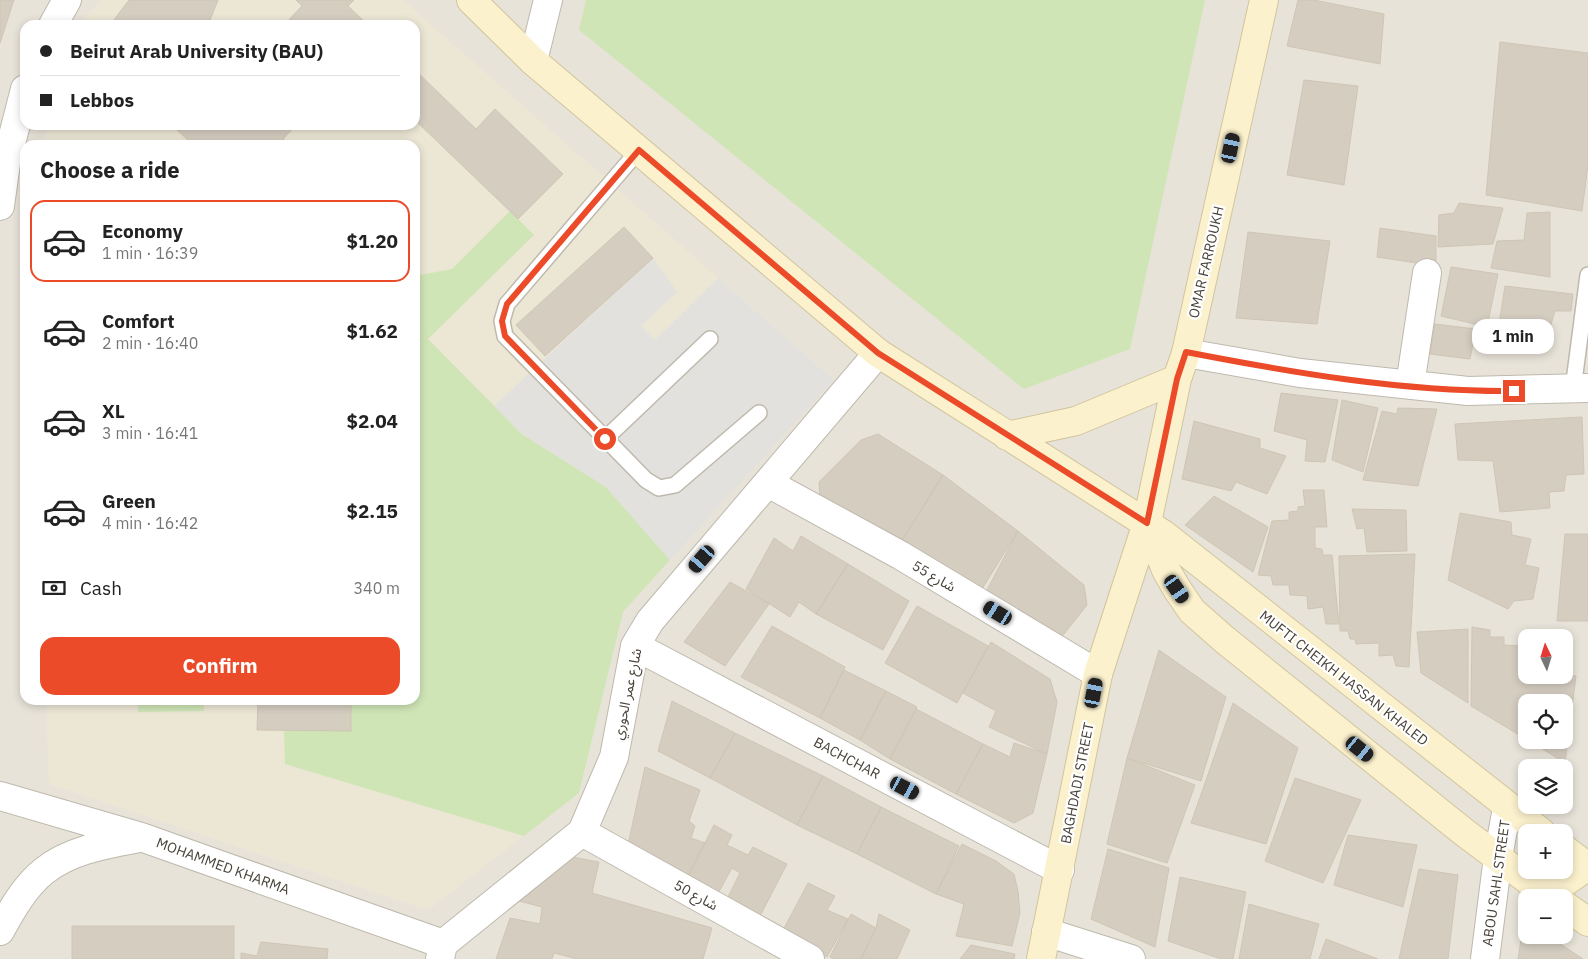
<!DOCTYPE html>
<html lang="en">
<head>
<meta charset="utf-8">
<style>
  :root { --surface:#fff; --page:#f2f2f2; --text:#222; --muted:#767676; --line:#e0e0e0; --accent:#ec4b29 }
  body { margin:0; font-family:"IBM Plex Sans","Noto Sans Arabic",sans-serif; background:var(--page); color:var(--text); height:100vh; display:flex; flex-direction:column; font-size:19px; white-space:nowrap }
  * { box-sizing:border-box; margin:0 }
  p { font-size:16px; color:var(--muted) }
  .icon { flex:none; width:28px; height:28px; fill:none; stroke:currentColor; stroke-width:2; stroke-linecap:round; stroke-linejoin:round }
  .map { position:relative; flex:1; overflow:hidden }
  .sheet { position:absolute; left:20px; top:140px; width:400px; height:565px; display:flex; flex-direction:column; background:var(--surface); border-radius:15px; box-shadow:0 2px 8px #0003 }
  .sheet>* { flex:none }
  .top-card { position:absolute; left:20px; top:20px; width:400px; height:110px; border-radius:15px; box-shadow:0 2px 8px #0003; display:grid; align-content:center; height:110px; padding:0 20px; background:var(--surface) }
  .needle { width:32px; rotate:356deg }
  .fabs { position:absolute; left:1518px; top:629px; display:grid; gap:10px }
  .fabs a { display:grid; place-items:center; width:55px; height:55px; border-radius:10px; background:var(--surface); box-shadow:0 2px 8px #0003; font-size:25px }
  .end { position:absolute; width:22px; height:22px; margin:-11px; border:6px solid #ec4b29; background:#fff; box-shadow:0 0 0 2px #fff }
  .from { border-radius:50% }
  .bubble { position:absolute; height:35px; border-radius:15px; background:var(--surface); box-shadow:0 2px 8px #0003; font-size:16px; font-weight:700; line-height:35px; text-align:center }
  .car { position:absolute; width:15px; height:30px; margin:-15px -8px; border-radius:6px; box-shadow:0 0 4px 1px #0007; background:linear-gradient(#222 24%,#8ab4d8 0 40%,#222 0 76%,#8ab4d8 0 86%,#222 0) }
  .top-card b { display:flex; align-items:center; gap:18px; height:48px; font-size:19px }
  .top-card b+b { border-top:1px solid var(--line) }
  .top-card i { width:12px; height:12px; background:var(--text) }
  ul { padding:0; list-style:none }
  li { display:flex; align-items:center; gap:15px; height:82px; margin:0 10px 8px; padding:0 10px; border:2px solid transparent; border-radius:15px }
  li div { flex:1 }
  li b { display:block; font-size:19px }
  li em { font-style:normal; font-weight:700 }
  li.current { border-color:var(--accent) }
  li>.icon { width:45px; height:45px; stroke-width:1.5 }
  h2 { padding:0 20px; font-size:22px; line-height:60px }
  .pay { display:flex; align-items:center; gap:12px; height:55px; padding:0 20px; font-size:19px }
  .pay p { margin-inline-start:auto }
  .action { display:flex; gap:10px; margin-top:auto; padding:10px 20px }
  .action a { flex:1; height:58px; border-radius:15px; background:var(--accent); color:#fff; font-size:20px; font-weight:700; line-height:58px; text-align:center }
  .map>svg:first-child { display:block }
</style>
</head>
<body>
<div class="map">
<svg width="1588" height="959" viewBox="0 0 1588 959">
  <rect width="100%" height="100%" fill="#f4f1ea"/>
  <path fill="#e8e3d9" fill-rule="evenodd" d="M0,0H1588V959H0ZM25,25H415V125H25ZM25,145H415V700H25ZM1526,638H1564V675H1526ZM1526,702H1564V740H1526ZM1526,768H1564V805H1526ZM1526,832H1564V870H1526ZM1526,898H1564V935H1526Z"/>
  <path fill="#ece6d5" d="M101,0H403L834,380L623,612L579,793L428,910L49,784L46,700H415V145H42L48,125H415V25H79Z"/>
  <path fill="#cfe5b6" d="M586,0H1205L1130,349L1024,389L579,30Z
    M510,211L534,235L428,339L522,434L606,487L670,560L623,612L579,793L524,836L285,764L284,730L351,700H415V276L452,269Z
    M138,700H204V711L138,712Z"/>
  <path fill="#e3e1de" d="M653,258L677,292L641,326L655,340L718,278L834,380L670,560L606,487L522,434L494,406Z"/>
  <path fill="#d5cdc0" stroke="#cfc5b4" d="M0,0H14L0,43Z
    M129,0H218L208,25H110Z
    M296,0H354L348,6L368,25H284L302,6Z
    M1298,0H1314L1384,14L1380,64L1287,46Z
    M1500,42L1588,53V165L1582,211L1486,195Z
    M415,70L476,129L495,109L563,174L518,219L415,120Z
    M1304,80L1358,86L1344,185L1287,175Z
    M172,125H296L283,139L290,145H193Z
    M1459,203L1503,208L1493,244L1438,247L1439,215L1454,213Z
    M1550,212V277L1491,268L1497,241L1524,240L1527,213Z
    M624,227L653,258L545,356L516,325Z
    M1380,228L1436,236V266L1377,257Z
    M1248,232L1330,241L1317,324L1236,318Z
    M1451,267L1498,274L1487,327L1441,316Z
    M1505,286L1573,294L1571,311H1555L1545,344L1497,337Z
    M1435,324L1476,329L1470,359L1430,354Z
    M1281,393L1338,400L1325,462L1305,461L1307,440L1274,431Z
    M1342,400L1378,408L1363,472L1332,460Z
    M1398,408L1437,409L1418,486L1363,480L1382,411L1397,414Z
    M1582,417L1584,474L1566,475L1564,491L1549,492L1550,508L1500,512L1493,461L1458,460L1455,424Z
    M1194,421L1260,439V448L1286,456L1267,494L1236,482L1231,491L1182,479Z
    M878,434L943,475L901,542L820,498L819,482L861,440Z
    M943,475L1018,531L982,589L901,542Z
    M1303,490H1324L1327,527H1315V548L1322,549L1323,555H1332L1339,624H1326L1323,607L1308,609L1307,596L1290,595L1289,585H1273L1271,576L1258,575L1272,521L1289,520V512L1298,511V507L1305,506Z
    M1214,496L1268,527L1253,572L1185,525Z
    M1352,509L1406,510L1407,551L1367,552L1364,528L1357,529Z
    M1460,513L1511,522L1512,535L1531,539L1525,565L1539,568L1533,599L1514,601L1508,609L1448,580Z
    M1018,531L1084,585L1087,605L1060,639L987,590Z
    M1565,534H1588V621H1557Z
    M801,536L848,564L816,614L799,602L790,617L746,589L774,538L793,551Z
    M1415,554L1409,667L1396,666L1393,655L1379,656V643L1356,644L1355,639H1350L1348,631H1340L1339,556Z
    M848,564L909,601L883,650L816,614Z
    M730,582L769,604L725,666L684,642Z
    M917,606L988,646L957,703L885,663Z
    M772,626L845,667L820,718L741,677Z
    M1472,627L1490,630V637H1504V645L1526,646V675L1576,676L1565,763L1528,740H1564V702H1526V739L1471,706Z
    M1468,629V703L1421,673L1417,632Z
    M991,642L1050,679L1057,702L1047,754L989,727L996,711L963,693Z
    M1159,650L1226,697L1201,781L1127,758Z
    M844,670L886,691L860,740L820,718Z
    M886,691L917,707L890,759L860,740Z
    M258,700H351V731L257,730Z
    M672,701L735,733L710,778L658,751Z
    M1233,703L1298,748L1266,844L1191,823Z
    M916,709L983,744L956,794L890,759Z
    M735,733L823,776L797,825L710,778Z
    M1014,743L1047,754L1033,813L1014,823L956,794L983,744L1010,757Z
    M1127,758L1195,785L1167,863L1107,844Z
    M645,767L700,790L689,821L695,826L691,838L705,843L686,880L627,849Z
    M823,776L881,807L857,854L797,825Z
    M1295,778L1361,800L1323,883L1265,861Z
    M881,807L959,846L936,894L857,854Z
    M714,825L732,835L727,845L748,855L753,847L787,864L758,920L725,903L740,873L732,868L716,897L686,880Z
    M1348,835L1417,845L1403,907L1334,885Z
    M962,844L996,861L1014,874L1018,891L1020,913L1012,946L956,936L964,904L936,894Z
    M1108,849L1169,868L1155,947L1091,919Z
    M572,857L599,862L592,893L712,928L703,959H577L554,953L552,959H496L510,918L540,924L542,907L519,901Z
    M1419,869L1458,875L1448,959H1399Z
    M1180,877L1246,892L1233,959H1221L1168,941Z
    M808,883L835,896L827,910L848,919L827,957L782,932Z
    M1249,904L1319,924L1310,959H1239Z
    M851,914L876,928L861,959H833L830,957Z
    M879,914L910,930L897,959H861L876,928Z
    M1524,920L1526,921V935H1547L1583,959H1518Z
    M72,926H234V959H72Z
    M1326,939L1378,959H1319Z
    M261,942L328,949L327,959H241V953L257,956Z
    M971,945L1015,954L1014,959H960Z"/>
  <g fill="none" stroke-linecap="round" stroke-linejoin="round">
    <defs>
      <path id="lane" d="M639,150L507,304L502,321L505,336L646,480L659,488L675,485L759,413
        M1573,389L1588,275
        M605,439L710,339"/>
      <path id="street" d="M53,25L67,0
        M533,61L548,0
        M0,206L6,163L25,89
        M1186,353L1300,373L1468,391L1588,388
        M1410,385L1427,273
        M768,483L900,555L1098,674
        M635,646L1060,870
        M0,796L141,837L443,944
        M582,832L810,959
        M0,931C11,911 25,886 44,871C70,850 107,844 139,838
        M1046,932L1131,959
        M440,959L443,944L582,832L614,757L635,646L650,621L878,353
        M1485,959L1498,857L1507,808"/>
      <path id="secondary" d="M471,0L533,61L878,353L1163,534L1541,832
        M1007,436L1076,421L1177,379
        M1147,523L1166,570L1177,589L1192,611L1225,640L1465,833L1552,898
        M1564,849L1588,867
        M1548,894L1588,866
        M1564,905L1588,922
        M1041,959L1098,674L1147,523L1177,379L1186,353L1264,0"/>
    </defs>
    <use href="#lane" stroke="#bfb9ad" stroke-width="18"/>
    <use href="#street" stroke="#bfb9ad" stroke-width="30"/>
    <use href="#secondary" stroke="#d1c59d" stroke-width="30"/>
    <use href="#lane" stroke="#fff" stroke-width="15"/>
    <use href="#street" stroke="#fff" stroke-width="28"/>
    <use href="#secondary" stroke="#fbf1cd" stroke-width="28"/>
  </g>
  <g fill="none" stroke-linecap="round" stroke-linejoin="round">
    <path stroke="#ec4b29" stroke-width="6" d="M605,439L505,336L502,321L507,304L639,150L878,353L1147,523L1177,379L1186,352C1294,373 1404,392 1514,391"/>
  </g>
  <g text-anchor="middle" stroke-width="4.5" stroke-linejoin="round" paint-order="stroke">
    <g font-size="14" fill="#484239" stroke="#fff">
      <text transform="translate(1206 262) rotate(-77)" y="5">OMAR FARROUKH</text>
      <text transform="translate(934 576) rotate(30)" y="5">شارع 55</text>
      <text transform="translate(1344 678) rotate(38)" y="5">MUFTI CHEIKH HASSAN KHALED</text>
      <text transform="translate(627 694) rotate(-78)" y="5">شارع عمر الحوري</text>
      <text transform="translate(847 758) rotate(28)" y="5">BACHCHAR</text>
      <text transform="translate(1077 783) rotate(-79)" y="5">BAGHDADI STREET</text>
      <text transform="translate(223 866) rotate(20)" y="5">MOHAMMED KHARMA</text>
      <text transform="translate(1496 883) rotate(-82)" y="5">ABOU SAHL STREET</text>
      <text transform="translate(696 895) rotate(29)" y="5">شارع 50</text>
    </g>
  </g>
</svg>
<div class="fabs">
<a><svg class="needle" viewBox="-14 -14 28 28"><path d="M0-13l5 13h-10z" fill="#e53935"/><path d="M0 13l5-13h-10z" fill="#767676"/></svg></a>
<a><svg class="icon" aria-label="locate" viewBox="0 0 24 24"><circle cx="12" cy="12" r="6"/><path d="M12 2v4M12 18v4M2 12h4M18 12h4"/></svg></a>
<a><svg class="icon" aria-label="layers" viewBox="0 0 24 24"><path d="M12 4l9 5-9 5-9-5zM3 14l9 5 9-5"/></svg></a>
<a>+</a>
<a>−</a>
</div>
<i class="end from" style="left:605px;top:439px"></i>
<i class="end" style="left:1514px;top:391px"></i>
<div class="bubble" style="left:1472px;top:319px;width:82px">1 min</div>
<i class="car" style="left:1231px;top:148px;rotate:12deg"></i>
<i class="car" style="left:702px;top:559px;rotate:221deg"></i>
<i class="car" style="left:1177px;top:589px;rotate:145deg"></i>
<i class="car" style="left:998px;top:613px;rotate:301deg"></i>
<i class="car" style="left:1094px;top:693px;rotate:11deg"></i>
<i class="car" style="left:1360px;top:749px;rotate:129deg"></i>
<i class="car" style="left:905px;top:788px;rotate:118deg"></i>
<div class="top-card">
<b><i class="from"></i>Beirut Arab University (BAU)</b>
<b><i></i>Lebbos</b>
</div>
<section class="sheet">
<h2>Choose a ride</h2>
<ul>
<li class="current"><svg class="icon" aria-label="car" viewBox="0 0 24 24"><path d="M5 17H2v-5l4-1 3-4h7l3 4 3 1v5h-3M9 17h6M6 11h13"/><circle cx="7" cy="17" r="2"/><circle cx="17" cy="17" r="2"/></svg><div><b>Economy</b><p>1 min · 16:39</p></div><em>$1.20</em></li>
<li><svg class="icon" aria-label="car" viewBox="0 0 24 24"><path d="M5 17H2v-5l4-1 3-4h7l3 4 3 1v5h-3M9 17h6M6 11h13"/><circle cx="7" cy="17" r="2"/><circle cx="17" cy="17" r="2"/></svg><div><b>Comfort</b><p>2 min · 16:40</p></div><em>$1.62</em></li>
<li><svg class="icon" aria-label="car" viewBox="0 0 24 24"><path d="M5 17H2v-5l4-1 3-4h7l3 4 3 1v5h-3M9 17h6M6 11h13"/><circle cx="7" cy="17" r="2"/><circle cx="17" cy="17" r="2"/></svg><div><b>XL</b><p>3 min · 16:41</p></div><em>$2.04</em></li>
<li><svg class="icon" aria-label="car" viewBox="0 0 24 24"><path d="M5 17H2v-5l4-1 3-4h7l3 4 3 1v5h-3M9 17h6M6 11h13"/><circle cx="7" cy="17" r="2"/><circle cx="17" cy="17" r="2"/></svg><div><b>Green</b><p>4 min · 16:42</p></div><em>$2.15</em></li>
</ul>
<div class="pay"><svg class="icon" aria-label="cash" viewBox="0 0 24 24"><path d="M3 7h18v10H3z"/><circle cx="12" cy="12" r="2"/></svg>Cash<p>340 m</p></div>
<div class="action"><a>Confirm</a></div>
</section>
</div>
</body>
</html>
